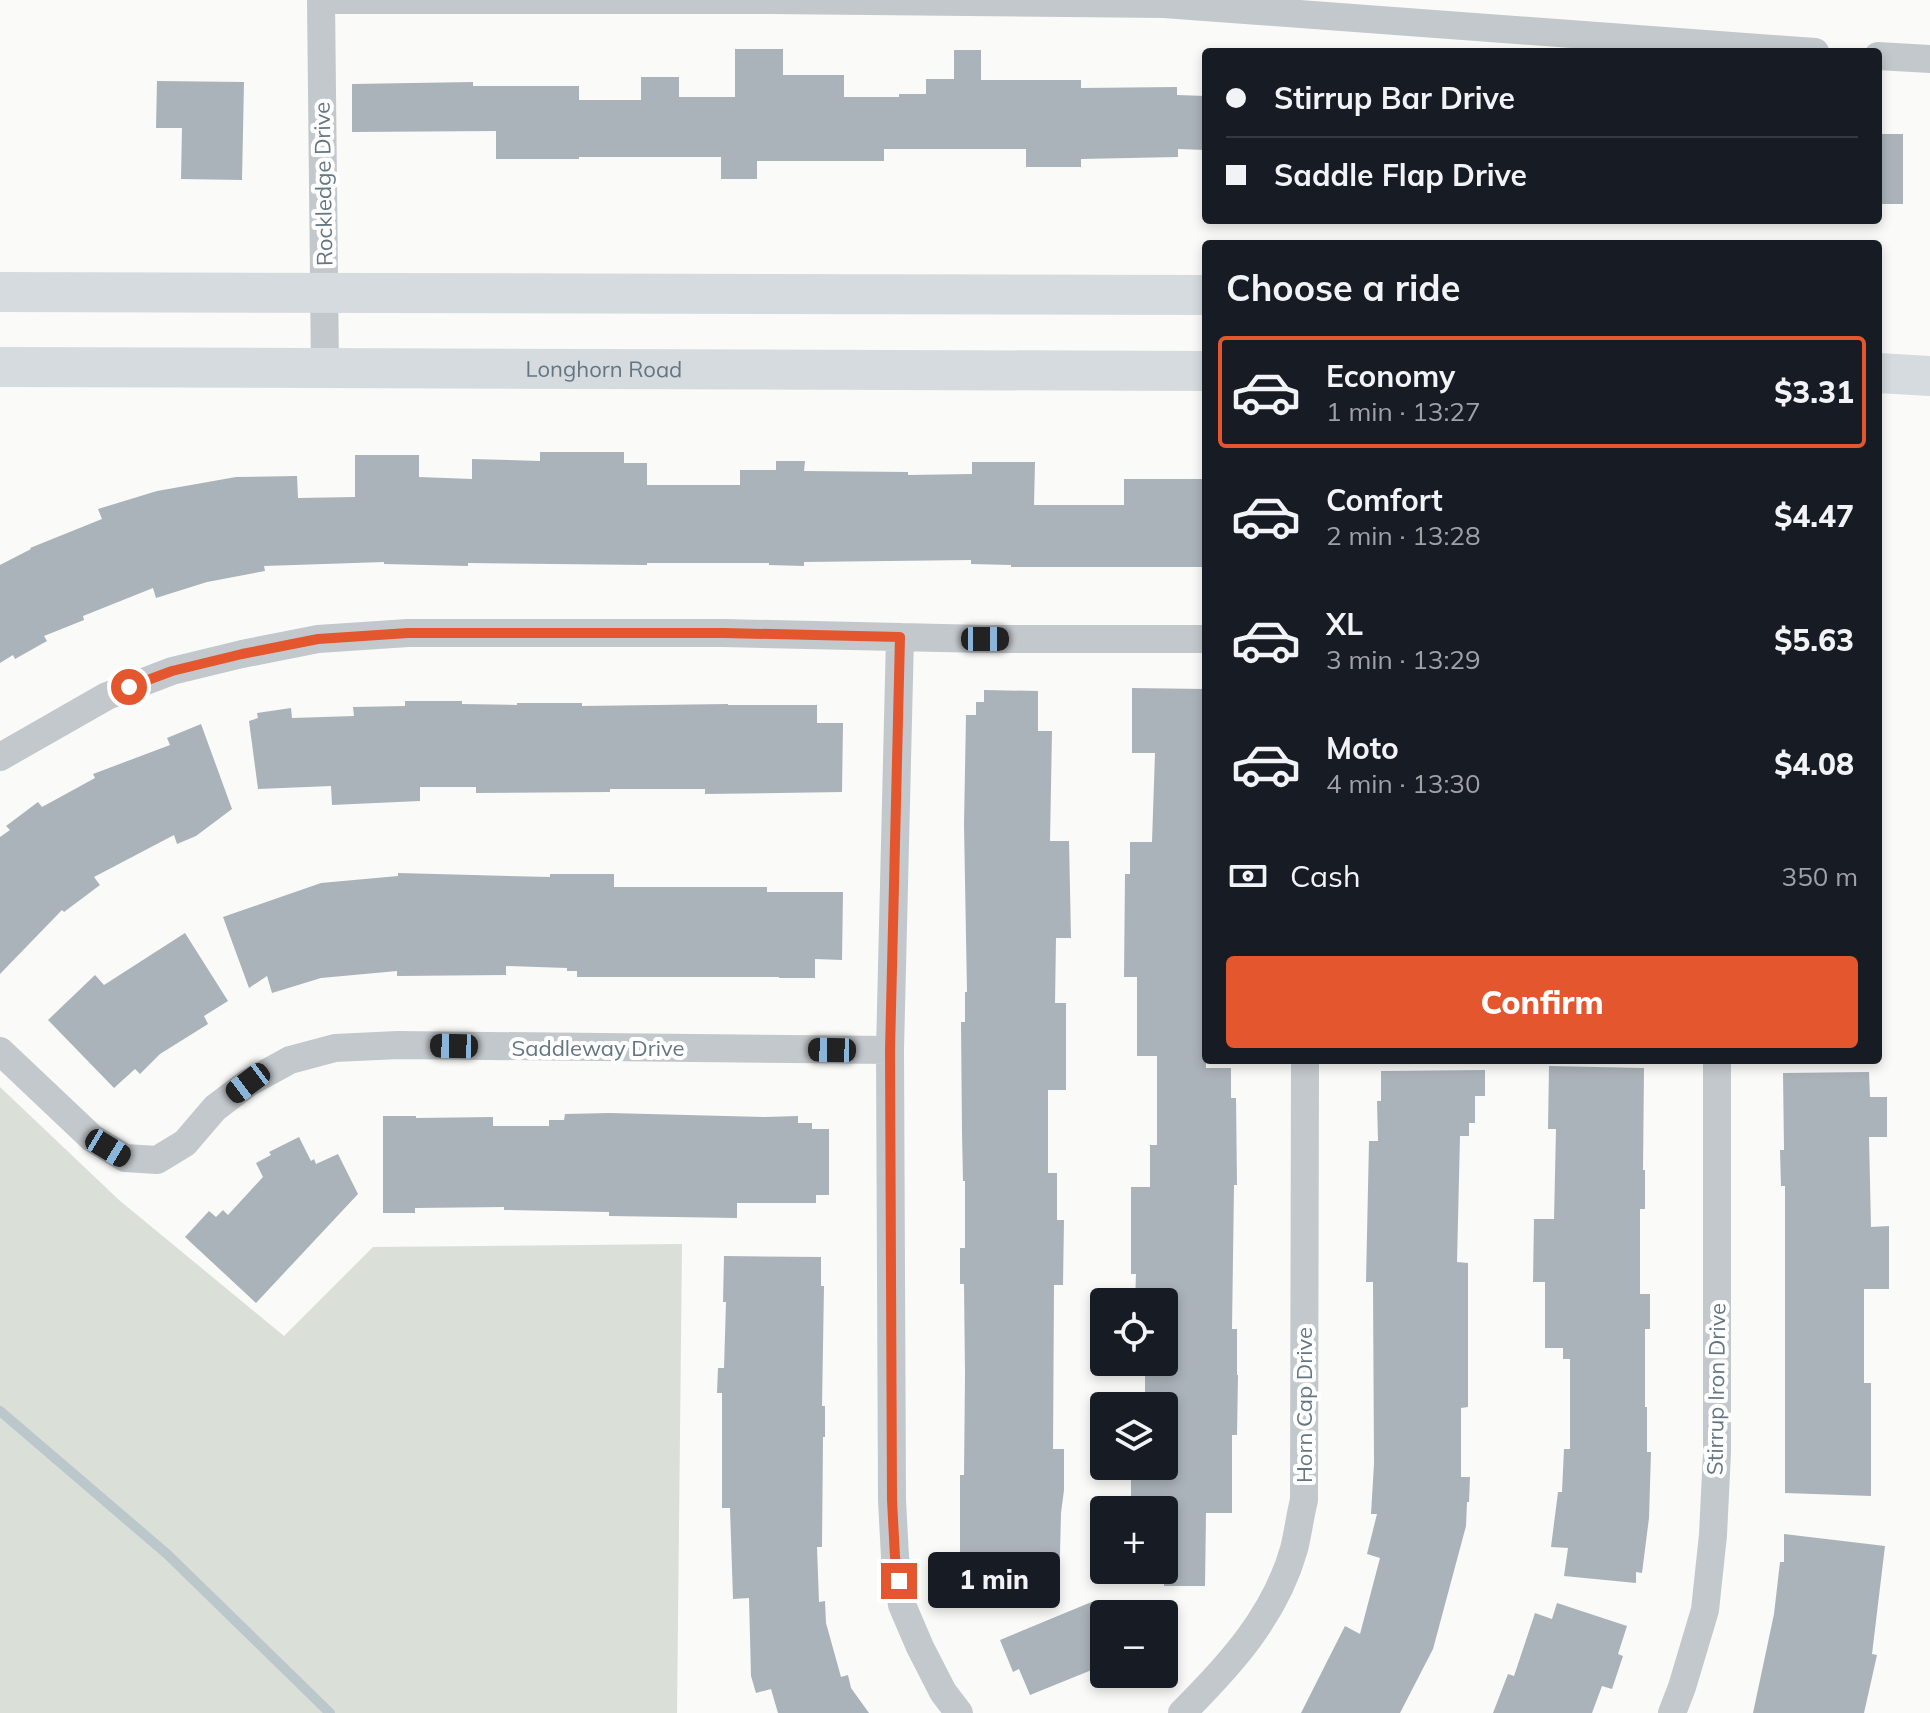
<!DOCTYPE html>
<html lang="en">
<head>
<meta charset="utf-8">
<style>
  :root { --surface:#171b24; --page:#242831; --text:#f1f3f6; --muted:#9ea1a6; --line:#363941; --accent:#e4572e }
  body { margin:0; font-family:Mulish,sans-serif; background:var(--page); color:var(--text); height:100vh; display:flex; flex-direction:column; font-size:30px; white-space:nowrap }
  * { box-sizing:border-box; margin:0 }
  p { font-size:26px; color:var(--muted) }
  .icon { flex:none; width:44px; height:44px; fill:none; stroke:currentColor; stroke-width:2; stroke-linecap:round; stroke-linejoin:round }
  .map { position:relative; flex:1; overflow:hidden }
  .panel { position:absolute; left:1202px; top:240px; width:680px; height:824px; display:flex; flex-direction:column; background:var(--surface); border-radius:8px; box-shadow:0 4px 12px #0003 }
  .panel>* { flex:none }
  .hud { position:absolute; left:1202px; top:48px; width:680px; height:176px; border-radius:8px; box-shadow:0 4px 12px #0003; display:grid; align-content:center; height:176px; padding:0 24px; background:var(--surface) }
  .tools { position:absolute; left:1090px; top:1288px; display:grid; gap:16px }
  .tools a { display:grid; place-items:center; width:88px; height:88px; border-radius:8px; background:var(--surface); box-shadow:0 4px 12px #0003; font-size:40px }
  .end { position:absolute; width:36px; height:36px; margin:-18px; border:10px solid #e4572e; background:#fff; box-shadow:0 0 0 4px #fff }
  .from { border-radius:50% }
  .bubble { position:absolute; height:56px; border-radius:8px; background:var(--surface); box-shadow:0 4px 12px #0003; font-size:26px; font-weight:800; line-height:56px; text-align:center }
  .car { position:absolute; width:24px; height:48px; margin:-24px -12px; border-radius:10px; box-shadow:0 0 6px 2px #0007; background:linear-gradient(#222 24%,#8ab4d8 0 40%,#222 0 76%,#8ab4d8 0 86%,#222 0) }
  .hud b { display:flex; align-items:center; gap:28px; height:76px; font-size:30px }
  .hud b+b { border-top:2px solid var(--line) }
  .hud i { width:20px; height:20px; background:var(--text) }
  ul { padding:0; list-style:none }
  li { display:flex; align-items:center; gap:24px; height:112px; margin:0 16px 12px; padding:0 8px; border:4px solid transparent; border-radius:8px }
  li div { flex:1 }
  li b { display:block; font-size:30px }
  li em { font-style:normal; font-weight:800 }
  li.on { border-color:var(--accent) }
  li>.icon { width:72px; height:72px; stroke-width:1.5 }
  h2 { padding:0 24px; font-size:36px; line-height:96px }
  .pay { display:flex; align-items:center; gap:20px; height:88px; padding:0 24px; font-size:30px }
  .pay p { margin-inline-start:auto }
  .primary-button { display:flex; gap:16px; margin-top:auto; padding:16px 24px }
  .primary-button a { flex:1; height:92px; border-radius:8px; background:var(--accent); color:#fff; font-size:32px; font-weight:800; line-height:92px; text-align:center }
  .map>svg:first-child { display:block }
</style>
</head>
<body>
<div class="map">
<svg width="1930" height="1713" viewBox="0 0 1930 1713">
  <rect width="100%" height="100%" fill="#fafaf8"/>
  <path fill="#dadfd7" d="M0,1087L119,1200L284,1336L373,1247L682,1244L677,1713H0Z"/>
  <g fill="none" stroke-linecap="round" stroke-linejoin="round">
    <path stroke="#bbc7cb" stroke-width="10" d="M0,1411L167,1554L330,1713"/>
  </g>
  <path fill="#aab3b9" d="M735,49H783V75H844V97H899V94H926V79H954V50H981V80H1081V88L1177,87V95L1206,96V150L1178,149V157L1081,159V167H1026V149H884V161H757V179H721V157H579V159H496V131L352,132V84L473,82V86H579V100H641V77H679V97H735Z
    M157,81L244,82L242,180L181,179L182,128H156Z
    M1878,134H1903V204H1878Z
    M540,452H624V463H647V485H740V470H776V461H805L804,471L908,472V475L972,474V462H1035L1034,505H1124V479H1206V567H1011V565L971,564V560L804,562V566L769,565V563H647V565L468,563V566L384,564V562L264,566L265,571L207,582L156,598L153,588L83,616L84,620L44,636L47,641L15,659L13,655L0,663V565L31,549L30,548L102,519L98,509L157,491L236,477L297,476L298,498L355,497V455H419V477L472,479V459L540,461Z
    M1132,688L1206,689V1068H1231V1098H1236L1237,1185H1234L1232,1329H1237V1375H1238L1237,1435H1232V1513H1206L1205,1586H1164V1510H1131V1466H1164V1406H1145V1374H1149V1362H1164V1302H1135L1136,1274H1131V1187H1150V1145H1157V1056H1137V977H1124L1125,874H1130V842H1152L1155,753H1132Z
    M984,690L1038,691V731H1052L1050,841H1069L1071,938H1056L1055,1003H1066V1090H1048V1173H1057V1220H1064L1063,1285H1054L1053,1449H1064V1490L1061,1513L1059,1592L972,1590V1559H960V1475H964L965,1374L964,1284H960V1248H965V1181H963L962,1132L961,1022H965V992H967L964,825L966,715H976V702H984Z
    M405,701H462V704L517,705V703H582V706L728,704V705H817V723H843L842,792L705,794V789H610V792L476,793V787H420V801L332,805L331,786L258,789L249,721L258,718L257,713L291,708L292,718L354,716L353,707L405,706Z
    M201,724L232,809L196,836L177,844L174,835L94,877L100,885L64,912L62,910L0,974V837L10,830L6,826L38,802L42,807L95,778L93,774L170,745L167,738Z
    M398,873L550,877V874H614V887H767V892H843L842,960L815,959V978H779V977H577V971H567V968L506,966V975L397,976V971L321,978L272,993L267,976L249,988L223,917L321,883L398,876Z
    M185,933L228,1001L204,1016L208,1024L160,1054L140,1074L135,1069L114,1088L48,1020L95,975L104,985Z
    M1549,1066L1644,1068L1643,1170H1645V1209H1640V1294H1650V1329H1645V1407H1647V1452H1651L1649,1518L1642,1573L1636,1572V1583L1564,1576L1568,1548L1551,1547L1558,1492H1562L1564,1449H1570V1359H1563V1348H1545V1282H1533L1534,1219H1554L1556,1129H1548Z
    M1485,1070V1096H1475V1123H1469V1136H1460L1457,1262L1468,1263V1407L1461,1408V1477H1470L1469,1502H1467L1466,1526L1433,1649L1400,1713H1301L1345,1626L1360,1634L1380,1558L1367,1554L1377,1514H1371L1374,1464L1373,1282H1366L1369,1141H1378L1377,1101H1381V1071Z
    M1869,1072L1870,1097H1887V1137H1869L1871,1227L1889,1226V1289H1864V1383H1871V1496L1785,1493V1186H1781L1780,1150H1784L1783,1073Z
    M610,1113L765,1117L798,1116V1123H812V1129H829V1195H816V1203H737V1218L609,1216V1212L504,1210V1207L415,1208V1213H383V1116H416V1118L493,1117V1126H549V1120H564L565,1114Z
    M299,1137L311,1161L314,1159L316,1164L338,1154L358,1194L256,1303L185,1237L209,1211L216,1217L223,1210L228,1215L263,1177L256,1163L271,1155L269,1152Z
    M724,1256L821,1257V1286H824L822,1406H825V1437H823L822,1547H817L819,1602L825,1601L826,1623L841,1677L848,1675L851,1688L869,1713H778L771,1689L756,1693L751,1676L749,1598L733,1599L730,1508H722V1393H717L718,1368H724L726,1302H723Z
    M1784,1534L1885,1546L1872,1654L1877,1655L1864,1713H1753L1774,1614L1780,1562H1784Z
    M1094,1601L1104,1624V1665L1030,1695L1019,1669L1013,1672L1000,1640Z
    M1557,1603L1627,1626L1618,1654L1623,1656L1612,1689L1602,1686L1592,1713H1493L1508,1674L1514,1676L1535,1613L1552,1619Z"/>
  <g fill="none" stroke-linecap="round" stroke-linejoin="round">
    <path stroke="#c3c8cc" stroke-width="28" d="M321,0H769L1164,4L1815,52
      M321,0L325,368
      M1878,56L1930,59
      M900,637L890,1050L892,1500L895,1557L902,1605L920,1647L943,1692L959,1713
      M0,757L107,696L172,671L242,654L318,639L408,633H724L985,639H1206
      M0,1051L92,1138L125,1158L157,1160L185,1143L215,1108L248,1083L290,1060L335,1048L398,1045L890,1050
      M1182,1713C1230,1665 1275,1616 1294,1549C1298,1533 1300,1516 1304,1500L1305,1060
      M1672,1713L1682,1687L1705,1610L1713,1535L1717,1452V1060"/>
    <g stroke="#d6dbdf" stroke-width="40">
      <path d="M0,292L1206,295"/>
      <path id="s1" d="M0,367L1206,371"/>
      <path d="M1878,373L1930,376"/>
    </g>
  </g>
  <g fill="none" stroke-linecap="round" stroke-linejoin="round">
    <path stroke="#e4572e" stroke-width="10" d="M129,687L172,671L242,654L318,639L408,633H724L900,637L890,1050L892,1500L895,1557L899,1581"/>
  </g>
  <g text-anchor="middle" stroke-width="8" stroke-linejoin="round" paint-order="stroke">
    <g font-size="22" fill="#657683" stroke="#fff">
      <text transform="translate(323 184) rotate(-91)" y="8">Rockledge Drive</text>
      <text dy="8" stroke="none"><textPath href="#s1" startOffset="604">Longhorn Road</textPath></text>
      <text x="598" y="1056">Saddleway Drive</text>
      <text transform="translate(1716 1389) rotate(-89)" y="8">Stirrup Iron Drive</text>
      <text transform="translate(1304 1405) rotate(-90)" y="8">Horn Cap Drive</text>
    </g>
  </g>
</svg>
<div class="tools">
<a><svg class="icon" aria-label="locate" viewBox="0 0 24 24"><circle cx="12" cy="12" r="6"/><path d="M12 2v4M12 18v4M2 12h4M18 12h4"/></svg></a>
<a><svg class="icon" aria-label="layers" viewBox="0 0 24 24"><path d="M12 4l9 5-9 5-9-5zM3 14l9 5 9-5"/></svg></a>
<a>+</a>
<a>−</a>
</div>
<i class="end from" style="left:129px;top:687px"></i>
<i class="end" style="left:899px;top:1581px"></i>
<div class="bubble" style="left:928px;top:1552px;width:132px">1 min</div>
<i class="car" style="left:985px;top:639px;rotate:90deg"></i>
<i class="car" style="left:454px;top:1046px;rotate:271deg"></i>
<i class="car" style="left:832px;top:1050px;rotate:271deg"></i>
<i class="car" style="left:248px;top:1083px;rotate:233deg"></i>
<i class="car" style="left:108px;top:1148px;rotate:121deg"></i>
<div class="hud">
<b><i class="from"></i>Stirrup Bar Drive</b>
<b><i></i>Saddle Flap Drive</b>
</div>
<section class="panel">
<h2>Choose a ride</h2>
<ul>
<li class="on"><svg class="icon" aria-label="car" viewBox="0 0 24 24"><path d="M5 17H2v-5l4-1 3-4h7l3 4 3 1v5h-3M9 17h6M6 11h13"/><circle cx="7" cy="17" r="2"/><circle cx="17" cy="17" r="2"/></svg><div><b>Economy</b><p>1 min · 13:27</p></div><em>$3.31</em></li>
<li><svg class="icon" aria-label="car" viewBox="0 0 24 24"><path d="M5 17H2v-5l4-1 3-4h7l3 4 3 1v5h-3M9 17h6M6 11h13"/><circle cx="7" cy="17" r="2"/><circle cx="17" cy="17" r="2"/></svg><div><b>Comfort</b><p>2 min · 13:28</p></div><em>$4.47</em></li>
<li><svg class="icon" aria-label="car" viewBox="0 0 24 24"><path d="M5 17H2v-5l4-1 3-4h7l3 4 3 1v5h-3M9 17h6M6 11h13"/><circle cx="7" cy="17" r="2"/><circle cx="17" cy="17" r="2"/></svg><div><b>XL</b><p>3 min · 13:29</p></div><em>$5.63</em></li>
<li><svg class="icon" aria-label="car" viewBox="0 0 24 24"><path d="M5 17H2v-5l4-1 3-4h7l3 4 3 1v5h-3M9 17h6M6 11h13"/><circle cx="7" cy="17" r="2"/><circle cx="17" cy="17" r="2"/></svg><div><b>Moto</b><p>4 min · 13:30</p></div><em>$4.08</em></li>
</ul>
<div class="pay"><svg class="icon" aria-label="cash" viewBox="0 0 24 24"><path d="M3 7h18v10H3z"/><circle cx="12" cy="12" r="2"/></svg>Cash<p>350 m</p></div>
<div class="primary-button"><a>Confirm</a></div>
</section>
</div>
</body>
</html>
